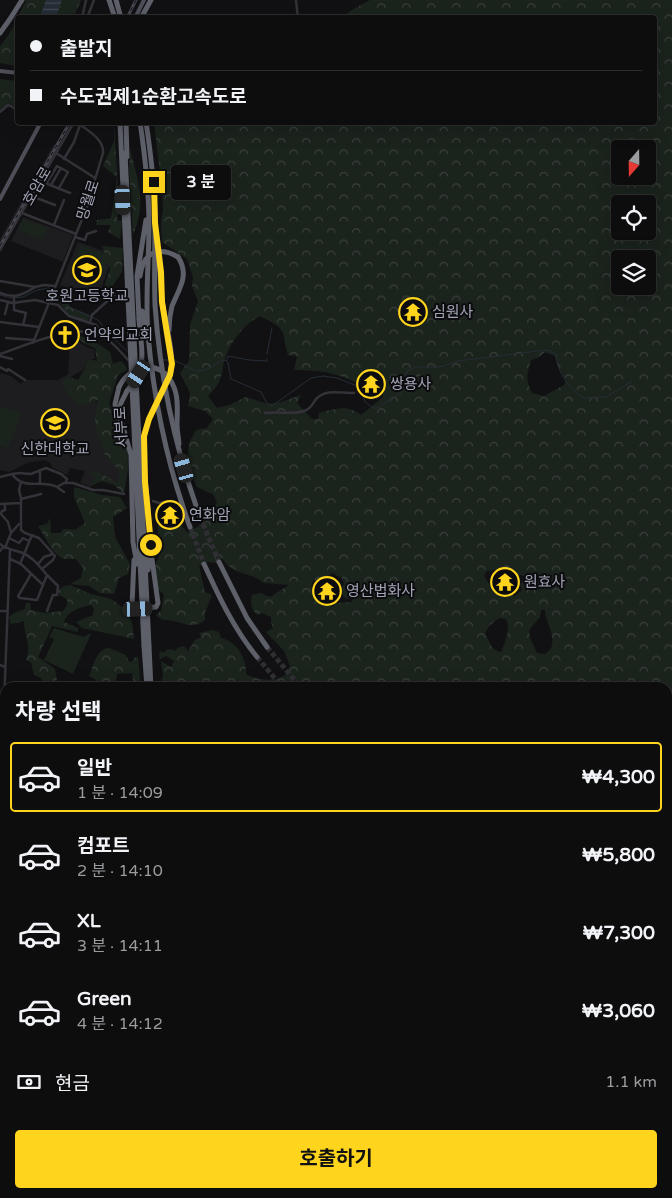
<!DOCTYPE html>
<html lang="ko">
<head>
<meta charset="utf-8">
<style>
  :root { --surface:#0d0d0e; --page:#161617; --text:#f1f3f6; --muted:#9a9c9e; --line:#2d2d2e; --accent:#ffd41d }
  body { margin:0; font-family:"Varela Round","Noto Sans KR",sans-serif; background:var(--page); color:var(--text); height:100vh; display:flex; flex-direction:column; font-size:19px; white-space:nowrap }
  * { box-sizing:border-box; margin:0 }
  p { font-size:16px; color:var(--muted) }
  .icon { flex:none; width:28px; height:28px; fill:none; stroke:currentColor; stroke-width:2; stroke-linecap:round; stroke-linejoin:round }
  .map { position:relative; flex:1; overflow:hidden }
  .details { position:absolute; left:0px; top:682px; width:672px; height:516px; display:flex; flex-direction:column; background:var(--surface); border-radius:15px 15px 0 0; box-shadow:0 5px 20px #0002,0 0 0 1px var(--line) }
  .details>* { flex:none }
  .hud { position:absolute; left:15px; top:15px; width:642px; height:110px; border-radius:5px; box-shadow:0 5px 20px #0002,0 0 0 1px var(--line); display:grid; align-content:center; height:110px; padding:0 15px; background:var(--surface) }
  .needle { width:32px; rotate:200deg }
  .buttons { position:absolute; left:611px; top:140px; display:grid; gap:10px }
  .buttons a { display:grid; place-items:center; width:45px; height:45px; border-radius:5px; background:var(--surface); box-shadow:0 5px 20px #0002,0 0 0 1px var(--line); font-size:25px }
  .end { position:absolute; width:22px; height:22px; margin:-11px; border:6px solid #ffd41d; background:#111; box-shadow:0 0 0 2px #111 }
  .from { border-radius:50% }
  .bubble { position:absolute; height:35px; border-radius:5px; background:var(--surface); box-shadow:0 5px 20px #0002,0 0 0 1px var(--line); font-size:16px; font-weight:700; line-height:35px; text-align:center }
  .car { position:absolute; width:15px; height:30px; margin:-15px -8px; border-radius:6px; box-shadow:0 0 4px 1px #0007; background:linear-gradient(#222 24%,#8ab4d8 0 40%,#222 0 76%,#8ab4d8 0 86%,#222 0) }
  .hud b { display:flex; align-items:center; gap:18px; height:48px; font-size:19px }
  .hud b+b { border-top:1px solid var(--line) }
  .hud i { width:12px; height:12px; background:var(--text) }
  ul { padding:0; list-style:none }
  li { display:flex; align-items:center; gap:15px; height:70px; margin:0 10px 8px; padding:0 5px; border:2px solid transparent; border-radius:5px }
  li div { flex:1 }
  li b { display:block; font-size:19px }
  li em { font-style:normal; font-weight:700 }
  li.selected { border-color:var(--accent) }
  li>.icon { width:45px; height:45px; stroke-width:1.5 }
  h2 { padding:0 15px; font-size:22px; line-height:60px }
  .pay { display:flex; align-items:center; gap:12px; height:55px; padding:0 15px; font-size:19px }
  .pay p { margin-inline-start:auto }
  .primary-button { display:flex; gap:10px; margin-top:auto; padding:10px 15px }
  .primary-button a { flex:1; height:58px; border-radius:5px; background:var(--accent); color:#111; font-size:20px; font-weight:700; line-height:58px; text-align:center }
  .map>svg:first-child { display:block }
</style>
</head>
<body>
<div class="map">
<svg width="672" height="1198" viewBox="0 0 672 1198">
  <defs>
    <pattern id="forest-crowns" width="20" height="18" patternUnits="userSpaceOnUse" patternTransform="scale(1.25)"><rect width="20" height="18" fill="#1b231d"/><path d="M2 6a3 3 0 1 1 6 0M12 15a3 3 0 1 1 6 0" fill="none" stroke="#39403c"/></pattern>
    <pattern id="water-rules" width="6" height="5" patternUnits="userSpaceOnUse" patternTransform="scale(1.25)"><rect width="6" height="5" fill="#262d37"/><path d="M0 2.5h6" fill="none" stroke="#424852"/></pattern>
  </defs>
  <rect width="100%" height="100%" fill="#111113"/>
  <path fill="#1d1d20" d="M54,144L59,148L0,248V239Z
    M23,217L73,235L63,262L11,241Z
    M78,242L113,254L98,299L60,285Z
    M74,339L88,348L94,349L95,359H88L83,370L72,376L65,385L76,403L94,400L102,408L128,452L127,463L117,485L101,480L90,487L80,483L85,471L70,468L67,475L52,467L50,463L45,460L27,463L9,472L0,470V373L11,376L21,384L25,380H58L68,374L70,342Z"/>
  <path fill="url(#forest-crowns)" fill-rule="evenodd" d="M26,0H81L74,17L18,18L17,66L0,63V46C12,33 18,16 26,0Z
    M370,0H672V936L668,938V688L159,687L163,676L161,661L171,667L174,661L166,656L160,659L159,653L161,651L164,653L166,650L171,649L175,651L179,647L184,646L188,651L195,640L201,637L199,633L213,630L219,632L221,638C236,641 247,658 246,674C255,680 277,683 286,674C288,671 288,669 290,666L284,651L266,632L273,628L271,622V617L262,613L257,615C251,608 250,604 252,595L260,593L270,597L289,585L263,583C255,574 240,575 230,567C227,565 224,561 222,558L215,563L208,562L199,566L205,592L212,595L205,613V620C194,629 186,624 174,621C165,619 164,622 156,615L161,611L164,595L157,587V576L155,566L160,553L157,540L159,516L174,518L188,533L208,519V515L217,503L214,495L197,487L187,464L189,443L196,430L207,428L213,419L205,411L188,406L190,393L180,373L189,361L190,325L198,301L192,286L193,277L187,259L162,242L161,223L163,209L162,189L154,123L655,122V18L342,17L355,8ZM620,149H648V176H620ZM620,204H648V231H620ZM620,259H648V286H620ZM260,316C287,330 281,327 288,355L297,356L294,370C321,371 331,371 355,382L369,369L382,372L383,397L361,415C347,404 335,409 319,413L318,419H312L297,403L301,395L281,402L268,404L246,397L229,405L217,408L208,396C214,390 219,384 221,376C223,373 222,369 223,365C228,345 242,325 260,316ZM545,352L555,356L557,364L566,380L564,385L544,396L532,393C525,379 527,375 531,360L538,358ZM494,570L514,576L521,575L526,577L520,584L522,590L515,596L490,585L484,576L487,571ZM332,573L342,578L344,584L341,589L343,595L346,599L355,597L351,602L336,603L333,607L322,595L314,592L311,586L313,581L326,578ZM541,610H545C546,626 556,632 551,649L545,654L537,653L530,638L529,630L540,617ZM499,618L506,619C511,628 505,643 501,652C491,651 489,640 485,633L490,625Z
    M0,79L17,81V108L9,104L0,110Z
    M114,123L119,207L117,220L122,221L120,239L108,232L111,225H96L97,220L111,218L117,177L103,166L114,141Z
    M130,149C138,181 147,203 133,235L129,169Z
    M102,246L123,248L122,272L103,300L99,301L110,269Z
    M57,290L70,307L90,315L88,321L70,315L54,297Z
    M78,335L95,342L110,352L113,364L121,361L125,365L127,370L118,375L109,403L127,450L128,469L124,494L114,485L102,481L92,485L95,476L88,473L97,471L117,483L120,472L103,452C104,444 100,440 97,433C93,421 95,412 98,400L79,406L69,395L61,383L68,377L78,380L85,368L87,361L89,359L97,361L95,348C87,346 83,341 75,338Z
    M74,487L102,495L120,497L127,508L113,517L115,537L130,564L128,574L119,578L114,594L100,593L89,586L70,584L81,578L83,568L76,559H63L53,551L38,526L47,524L50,518L51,533H60L64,529L75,530L85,523L74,497Z
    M70,585L91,594L111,599L121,606L132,622L134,639L82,628L76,622L93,615L94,608L91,605C80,608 68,610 64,622L78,628V632L52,626L38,657L55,669L58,687L52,680L45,684L41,678L34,675L31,662L26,660C32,646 24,635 24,621L11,624L9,617L14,613L25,609L26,603H30L31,610L45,613L63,611L67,605V599L59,595V590L64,586Z
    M109,648L126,655L129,662L133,661L135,657H138L141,687H134L132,673L117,674L115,687H83L87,682L94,683L96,680L89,676C94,665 96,649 109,648Z
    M672,943V1198H353L364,1194H668V945Z
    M4,984L1,999L5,1006V1093L0,1091V985Z
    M144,1194H331V1198H224L212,1194L203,1198H147Z"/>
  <path fill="#1b231d" d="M23,219L48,228L42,240L18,229Z
    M81,245L109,256L104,271L75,262Z
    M0,406L13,410L21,411L20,418L7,449L0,445Z
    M54,628L84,637L88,634H91L73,674L44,660L54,639L49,637Z"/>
  <path fill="url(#water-rules)" d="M46,0H62L56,17H40Z"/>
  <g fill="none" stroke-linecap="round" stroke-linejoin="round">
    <path stroke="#262d37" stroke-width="1" d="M0,295L11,298L23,297L37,290L49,288L60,294L69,307L98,320L110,335L127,351
      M267,354L272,328
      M227,359L228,356L249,360L267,361V359
      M162,360H170
      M174,361C183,362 191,372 200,371C210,371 216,361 226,360L228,363L231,379L261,392L266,402L272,406L311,378L323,376L337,378L357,386L361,388L365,402L373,408H377L401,393L407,371L416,367H440L458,361L546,350L551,351L556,355C558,374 568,387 583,398L606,397L631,382
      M668,942L672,940
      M0,982L5,977
      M0,1090L5,1092"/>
    <path stroke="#2e2e33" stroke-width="5" stroke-dasharray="5 2.5" stroke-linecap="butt" d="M200,517L219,562
      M190,527L204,564
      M267,647L301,688
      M257,657L283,688
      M668,1018L672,1022
      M668,1038L672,1041"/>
    <path stroke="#323238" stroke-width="2.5" d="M296,0L298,18
      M82,18L86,0
      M87,18L94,0
      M0,112L8,105L18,110
      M56,153L95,178
      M64,159L74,142L80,125
      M40,181L70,193
      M46,184L57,166L68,172L59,188
      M51,185L61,168
      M31,196L55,205
      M22,213L76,234
      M54,225L64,200
      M75,237L85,240L87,234L96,231
      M0,250L74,122
      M0,281L35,287L44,285L55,286
      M0,293C14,299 23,295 35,287
      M14,296V310L26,313L23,325
      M0,300L13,303L35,300L58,305L69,316L96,325L103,336
      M5,314L8,302
      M0,322L39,327
      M90,322L92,315L115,294
      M6,338L34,340
      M33,343L86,209L103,153C104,138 87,131 77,122
      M0,354C28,345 75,322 102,336C112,341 121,352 128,360
      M0,356L12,359
      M0,367L7,371L8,369L25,380
      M265,413C277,411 292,415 304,411C313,408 312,403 317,398C328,388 341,394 354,393
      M12,474L19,473L31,474L46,468L61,474L67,479L66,482
      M0,477L12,474C24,491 41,479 57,487L64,483H73L93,490H103L124,494
      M21,482L19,490L21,498V530L25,533L39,538L55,556L53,560L42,569
      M40,483V470
      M57,487L64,492
      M21,499L41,494
      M153,501L159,503L171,501
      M0,504L21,503
      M5,504V510L2,511L1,514L8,522L11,533
      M9,538L19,543L23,538L29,541
      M0,544C8,550 15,550 23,553C34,558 40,567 47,575L37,600L20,598L18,596L20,593L31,574
      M5,548L11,533L19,524
      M0,551L3,547
      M10,559L21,564L43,585
      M20,564L32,535
      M38,564L44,557L53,554
      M0,611H7
      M47,611L53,595H57L58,586L47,575
      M0,665L5,667
      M4,704L10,550
      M4,884L5,890
      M0,936L5,937
      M0,946L3,954V960
      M0,960H5
      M0,1107L5,1111
      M0,1157L5,1160
      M99,1194L101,1198"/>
    <path stroke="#4d4e57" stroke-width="4" d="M135,18L144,0
      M0,71L18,73
      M0,199L41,122"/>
    <path stroke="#5d5f69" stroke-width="5" d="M109,0L115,18
      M116,0L121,18
      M141,18L151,0
      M0,33L10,19L22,0
      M120,122L142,604
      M126,122L127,157
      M140,122C145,156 149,190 149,225C149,261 145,298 148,335C154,401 167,464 190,527
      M146,122C151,155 155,188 155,221C155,249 154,277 155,305C160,378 175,448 200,517
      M125,153L147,604
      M158,248C160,267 160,287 163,306C166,329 175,352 170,375
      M142,311L146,334
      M139,319L137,276L146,220
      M169,330C169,322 170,314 172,306C179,289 190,275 178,257
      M127,391L121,403L119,414L131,455L133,542L137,564
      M117,418L115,404L119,387
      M177,427L179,444
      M134,560L132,605L136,609L156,607L158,603L152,559
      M219,562L247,618L267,647
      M204,564C219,597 234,629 257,657
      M148,570C150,549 150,528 148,507C145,476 137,441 152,412
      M144,646L147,688
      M149,646L151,688
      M84,1198L85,1194
      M91,1198V1194"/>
    <defs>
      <path id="rail" d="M127,18L136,0
        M0,246L70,122"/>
    </defs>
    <use href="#rail" stroke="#46474f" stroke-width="3"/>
    <use href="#rail" stroke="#0c0c0e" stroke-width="1" stroke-dasharray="4" stroke-linecap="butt"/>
    <path stroke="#5d5f69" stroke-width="5" d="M140,276C143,253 158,245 178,257
      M119,387C130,364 161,358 173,385C179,397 177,413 177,427
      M127,391C149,363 141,352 139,319
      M152,412L170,376
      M142,604L144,646
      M147,604L149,646"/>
  </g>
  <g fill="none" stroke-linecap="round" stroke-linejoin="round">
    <path stroke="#ffd41d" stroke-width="6" d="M151,545L145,482L144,436L149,419L170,375L172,364L162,302L161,272L155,223L154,182"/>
  </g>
  <defs>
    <symbol id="school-ring" viewBox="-11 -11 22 22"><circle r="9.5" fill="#0c0c0e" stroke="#ffd41d" stroke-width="1.5"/><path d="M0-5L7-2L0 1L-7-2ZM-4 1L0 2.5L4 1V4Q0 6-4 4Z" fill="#ffd41d"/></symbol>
    <symbol id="temple-ring" viewBox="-11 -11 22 22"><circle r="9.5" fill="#0c0c0e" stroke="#ffd41d" stroke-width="1.5"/><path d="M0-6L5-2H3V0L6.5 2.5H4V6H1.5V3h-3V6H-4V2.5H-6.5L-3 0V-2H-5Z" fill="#ffd41d"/></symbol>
    <symbol id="church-ring" viewBox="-11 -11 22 22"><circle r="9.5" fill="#0c0c0e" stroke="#ffd41d" stroke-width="1.5"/><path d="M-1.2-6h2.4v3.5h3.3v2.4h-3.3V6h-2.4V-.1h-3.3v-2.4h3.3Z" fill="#ffd41d"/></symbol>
    <symbol id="university-ring" viewBox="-11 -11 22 22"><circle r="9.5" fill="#0c0c0e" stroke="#ffd41d" stroke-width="1.5"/><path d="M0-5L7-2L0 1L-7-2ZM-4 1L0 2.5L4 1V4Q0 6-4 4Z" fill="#ffd41d"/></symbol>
  </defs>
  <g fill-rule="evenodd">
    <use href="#school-ring" x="71" y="254" width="32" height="32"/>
    <use href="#temple-ring" x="397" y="296" width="32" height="32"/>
    <use href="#church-ring" x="49" y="319" width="32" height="32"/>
    <use href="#temple-ring" x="355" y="368" width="32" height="32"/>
    <use href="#university-ring" x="39" y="407" width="32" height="32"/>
    <use href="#temple-ring" x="154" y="499" width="32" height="32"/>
    <use href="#temple-ring" x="489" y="566" width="32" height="32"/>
    <use href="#temple-ring" x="311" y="575" width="32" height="32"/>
  </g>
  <g text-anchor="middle" stroke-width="4" stroke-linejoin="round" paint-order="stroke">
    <g font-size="15" fill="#a1a4b5" stroke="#0c0c0e">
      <text transform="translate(37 186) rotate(-60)" y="5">호암로</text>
      <text transform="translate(88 200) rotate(-72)" y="5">망월로</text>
      <text transform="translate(121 427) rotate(-93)" y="5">서부로</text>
    </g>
    <g font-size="15" fill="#a1a4b5" stroke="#0c0c0e" text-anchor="start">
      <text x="87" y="301" text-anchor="middle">호원고등학교</text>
      <text x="432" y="317">심원사</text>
      <text x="84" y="340">언약의교회</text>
      <text x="390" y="389">쌍용사</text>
      <text x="55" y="454" text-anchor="middle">신한대학교</text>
      <text x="189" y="520">연화암</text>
      <text x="524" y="587">원효사</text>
      <text x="346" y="596">영산법화사</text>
    </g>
  </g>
</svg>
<div class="buttons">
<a><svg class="needle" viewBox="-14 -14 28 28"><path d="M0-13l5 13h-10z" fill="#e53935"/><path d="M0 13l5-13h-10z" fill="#9a9c9e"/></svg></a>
<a><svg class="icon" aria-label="locate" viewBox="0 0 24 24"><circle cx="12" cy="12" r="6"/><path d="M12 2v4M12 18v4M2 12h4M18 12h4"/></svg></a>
<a><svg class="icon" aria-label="layers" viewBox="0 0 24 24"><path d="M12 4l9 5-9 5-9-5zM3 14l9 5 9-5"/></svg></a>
</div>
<i class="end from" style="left:151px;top:545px"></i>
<i class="end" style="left:154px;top:182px"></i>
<div class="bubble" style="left:171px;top:165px;width:60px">3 분</div>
<i class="car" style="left:123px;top:200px;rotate:177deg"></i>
<i class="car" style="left:139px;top:374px;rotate:213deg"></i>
<i class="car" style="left:184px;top:468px;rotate:344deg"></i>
<i class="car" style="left:138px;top:609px;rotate:88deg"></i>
<div class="hud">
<b><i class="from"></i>출발지</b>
<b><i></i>수도권제1순환고속도로</b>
</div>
<section class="details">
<h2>차량 선택</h2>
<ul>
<li class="selected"><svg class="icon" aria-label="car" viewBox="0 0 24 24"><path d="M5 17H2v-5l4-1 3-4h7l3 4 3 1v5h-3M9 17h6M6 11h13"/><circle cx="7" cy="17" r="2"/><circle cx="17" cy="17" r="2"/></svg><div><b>일반</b><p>1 분 · 14:09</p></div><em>₩4,300</em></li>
<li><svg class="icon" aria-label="car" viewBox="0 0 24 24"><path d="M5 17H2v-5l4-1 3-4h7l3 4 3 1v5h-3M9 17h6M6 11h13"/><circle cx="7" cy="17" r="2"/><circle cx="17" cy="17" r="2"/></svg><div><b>컴포트</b><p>2 분 · 14:10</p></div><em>₩5,800</em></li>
<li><svg class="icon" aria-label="car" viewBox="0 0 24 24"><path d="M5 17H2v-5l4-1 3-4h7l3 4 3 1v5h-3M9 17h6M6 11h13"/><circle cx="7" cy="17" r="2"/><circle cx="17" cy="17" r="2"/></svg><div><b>XL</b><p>3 분 · 14:11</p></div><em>₩7,300</em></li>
<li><svg class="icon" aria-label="car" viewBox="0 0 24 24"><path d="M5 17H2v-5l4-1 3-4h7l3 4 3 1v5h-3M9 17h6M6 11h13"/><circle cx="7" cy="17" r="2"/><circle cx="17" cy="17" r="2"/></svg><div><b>Green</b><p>4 분 · 14:12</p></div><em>₩3,060</em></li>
</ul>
<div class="pay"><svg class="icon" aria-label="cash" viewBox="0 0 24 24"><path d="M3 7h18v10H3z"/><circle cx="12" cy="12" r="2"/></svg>현금<p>1.1 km</p></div>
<div class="primary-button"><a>호출하기</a></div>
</section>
</div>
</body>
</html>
